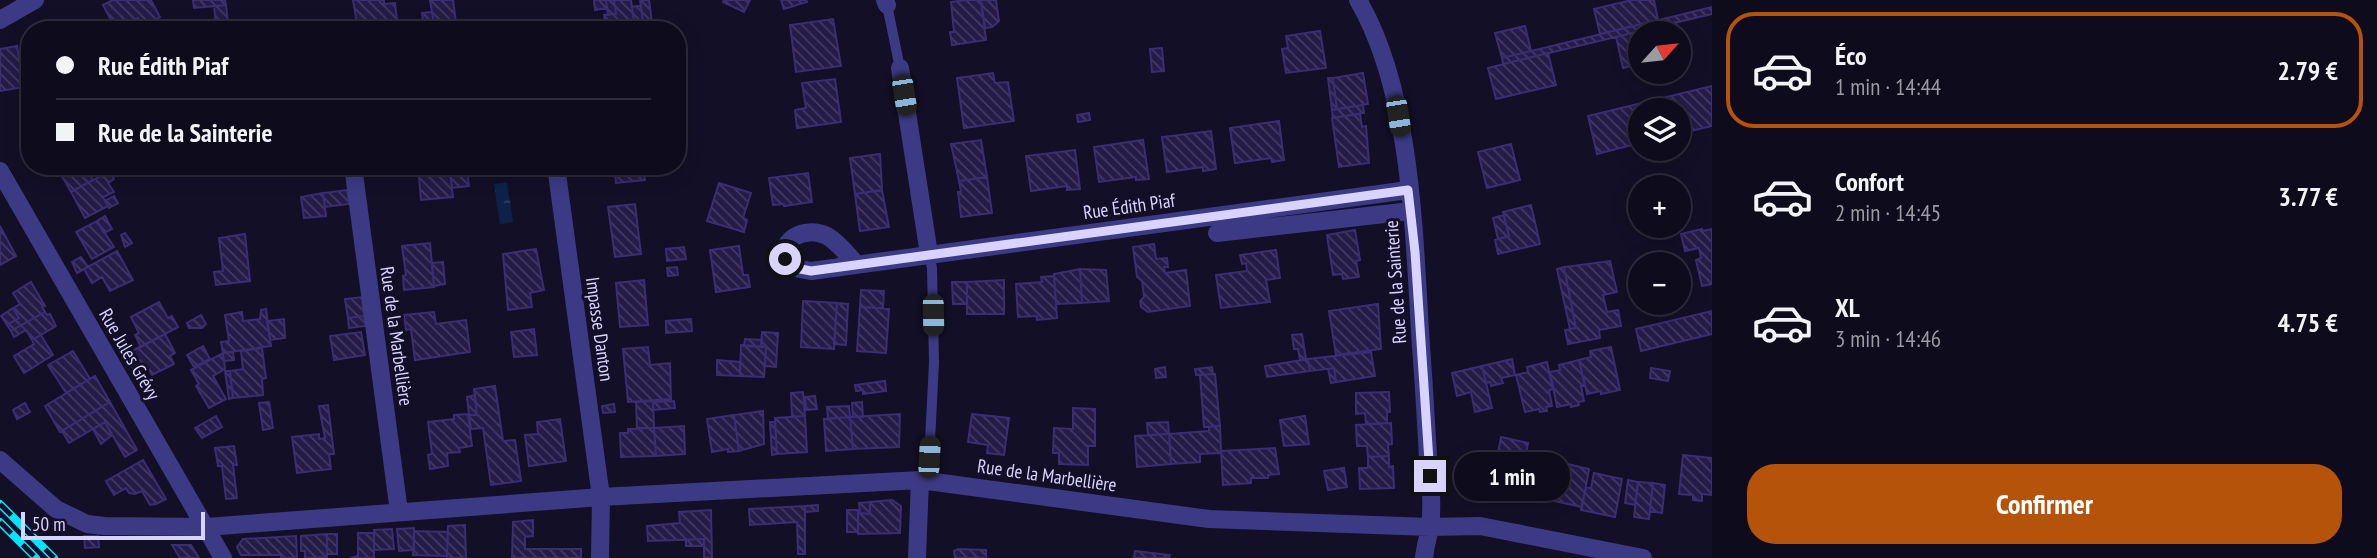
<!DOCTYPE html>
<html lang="fr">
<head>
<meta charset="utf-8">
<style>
  :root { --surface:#0e0b1c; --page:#171425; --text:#f1f3f6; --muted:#9b9ba3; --line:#2e2b3b; --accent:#b45309 }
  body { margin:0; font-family:"PT Sans Narrow",sans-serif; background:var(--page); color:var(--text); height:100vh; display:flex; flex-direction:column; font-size:26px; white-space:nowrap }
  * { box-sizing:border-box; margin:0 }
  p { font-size:23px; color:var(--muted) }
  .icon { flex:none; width:38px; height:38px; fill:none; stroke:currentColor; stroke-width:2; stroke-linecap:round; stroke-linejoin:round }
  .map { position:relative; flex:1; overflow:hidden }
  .panel { display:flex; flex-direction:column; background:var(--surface); width:665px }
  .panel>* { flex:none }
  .guide { position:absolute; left:21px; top:21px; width:665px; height:154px; border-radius:28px; box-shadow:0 4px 18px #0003,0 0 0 2px var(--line); display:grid; align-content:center; height:154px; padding:0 35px; background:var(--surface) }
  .needle { width:46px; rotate:63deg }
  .controls { position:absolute; left:1628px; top:21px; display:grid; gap:14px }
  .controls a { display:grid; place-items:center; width:63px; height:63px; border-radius:50%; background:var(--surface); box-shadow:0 4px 18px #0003,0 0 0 2px var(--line); font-size:35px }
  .scale { position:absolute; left:21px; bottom:18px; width:184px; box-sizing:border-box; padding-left:7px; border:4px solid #d9d4ff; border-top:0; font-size:19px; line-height:24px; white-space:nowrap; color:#d9d4ff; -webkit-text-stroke:5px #130f26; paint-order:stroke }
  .end { position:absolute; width:32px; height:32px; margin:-16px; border:9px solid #d9d4ff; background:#111; box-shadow:0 0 0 4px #111 }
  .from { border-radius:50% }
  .bubble { position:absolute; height:49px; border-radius:24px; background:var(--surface); box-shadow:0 4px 18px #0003,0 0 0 2px var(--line); font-size:23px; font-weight:700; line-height:49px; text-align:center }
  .car { position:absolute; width:21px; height:42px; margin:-21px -10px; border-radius:9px; box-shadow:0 0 5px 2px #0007; background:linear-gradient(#222 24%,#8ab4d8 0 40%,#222 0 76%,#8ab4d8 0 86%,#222 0) }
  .guide b { display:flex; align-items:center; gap:24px; height:66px; font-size:26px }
  .guide b+b { border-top:2px solid var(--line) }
  .guide i { width:18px; height:18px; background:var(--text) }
  ul { padding:12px 0 0; list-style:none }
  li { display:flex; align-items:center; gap:21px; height:116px; margin:0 14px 10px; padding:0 21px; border:4px solid transparent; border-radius:28px }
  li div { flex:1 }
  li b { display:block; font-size:26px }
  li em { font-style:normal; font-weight:700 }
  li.active { border-color:var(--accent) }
  li>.icon { width:63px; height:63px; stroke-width:1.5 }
  .cta { display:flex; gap:14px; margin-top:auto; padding:14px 35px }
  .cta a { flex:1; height:80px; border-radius:28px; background:var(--accent); color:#fff; font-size:28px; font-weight:700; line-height:80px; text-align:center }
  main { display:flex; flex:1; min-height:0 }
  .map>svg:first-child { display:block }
</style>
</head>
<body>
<main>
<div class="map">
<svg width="1712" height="558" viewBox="0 0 1712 558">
  <defs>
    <pattern id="water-ripples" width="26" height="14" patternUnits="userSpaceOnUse" patternTransform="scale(1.75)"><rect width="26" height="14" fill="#0c2248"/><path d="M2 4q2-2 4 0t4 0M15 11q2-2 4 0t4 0" fill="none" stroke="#2f4163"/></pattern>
    <pattern id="building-back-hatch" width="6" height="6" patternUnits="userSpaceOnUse" patternTransform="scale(1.75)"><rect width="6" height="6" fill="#241b47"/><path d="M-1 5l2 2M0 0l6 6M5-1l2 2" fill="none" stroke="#433b63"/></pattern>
  </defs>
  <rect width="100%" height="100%" fill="#130f26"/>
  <path fill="url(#water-ripples)" d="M507,182L513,222L500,224L494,184Z"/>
  <path fill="url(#building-back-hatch)" stroke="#3b2d73" stroke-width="2" d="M113,0H151L160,17L142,27L138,18L116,30L103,5Z
    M193,0H225L226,5L194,8Z
    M353,0H384V4L395,3L397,20L378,22L379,30H358Z
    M430,0H453L457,30H435Z
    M594,0H606L607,8L595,10Z
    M606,0H617H614L616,14L608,15Z
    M614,0H631L635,30H606L604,15L616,14Z
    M640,0H649L653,30H644Z
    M724,0H750L744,12L723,2Z
    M781,0H806L807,2L784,9Z
    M966,0H981L986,40L952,45L950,32H954L951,2Z
    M981,0H996L999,21L992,27L985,28Z
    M1632,0H1654L1658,20L1600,34L1594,9Z
    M226,5L229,30H223L222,25H216L214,6Z
    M641,5L644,30H635L632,7Z
    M1712,7V14L1503,64L1502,58Z
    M432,12L435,30H424L422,13Z
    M138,18L143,30H116Z
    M833,19L841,66L796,72L790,25Z
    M1676,22L1683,54L1678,55V33H1640V64L1623,68L1616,37Z
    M1525,26L1531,51L1502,58L1495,33Z
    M1320,31L1326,68L1286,73L1282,49L1288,48L1286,36Z
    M17,46L20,64L30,62V86L0,91V49Z
    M1162,48L1164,71L1152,72L1150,49Z
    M1548,53L1556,85L1496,99L1488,68Z
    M993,73L995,83L1008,82L1014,121L964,128L957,78Z
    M1363,73L1368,104L1337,109L1333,78Z
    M1328,78H1333L1337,109L1332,110Z
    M835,79L841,122L797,128L795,110L806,108L802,83Z
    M1712,86V126L1678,134V110H1640V143L1597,154L1588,116Z
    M1363,105L1364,113L1333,118L1332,110Z
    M1089,113L1090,120L1078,122L1077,115Z
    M1360,114L1362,127L1366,126L1369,163L1339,167L1332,118Z
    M1279,121L1284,160L1272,162L1271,158L1235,163L1230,128Z
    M1211,131L1216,169L1203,171V167L1167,172L1162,137Z
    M981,140L987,177L959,181L951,144Z
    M1143,140L1149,179L1136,180V177L1099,182L1094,147Z
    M1511,144L1520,180L1487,188L1478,152Z
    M1075,150L1080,189L1067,190V186L1031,191L1026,156Z
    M880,154L882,190L855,194L850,158Z
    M56,166H85L93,180L71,192Z
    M418,166H466L467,170L450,172L453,197L421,200Z
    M614,166H643L645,180L616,183Z
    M467,170L469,186L452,188L450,172Z
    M110,171L114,179L108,183L114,192L103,197L108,206L85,218L71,192Z
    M808,173L812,202L784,206V204L773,205L769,178Z
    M987,177L992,213L961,217L958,192H961L959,181Z
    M719,183L751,193L743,218L747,220L744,232L707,221Z
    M347,190L349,204L325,207L323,193Z
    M882,190L889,227L860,231L855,194Z
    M323,193L326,216L304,218L301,197Z
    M114,196L118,203L109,208L105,201Z
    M635,204L641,254L615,257L608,207Z
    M1531,205L1540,244L1498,254L1495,240L1509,236L1503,212Z
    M1504,215L1509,236L1498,239L1493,218Z
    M105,216L112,229L104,233L97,221Z
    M97,221L114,247L92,259L76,232Z
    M0,226L16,256L0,265Z
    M1702,229L1703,231L1712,229V284L1702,286L1696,260L1701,258L1699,248L1685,251L1681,234Z
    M1355,230L1360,260L1356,261L1359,277L1343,279L1342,274L1333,275L1327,235Z
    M125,233L132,243L125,247L121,235Z
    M245,234L250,281L216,285L214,272L223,271L219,238Z
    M430,243L434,287L404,290L403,276L406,275L402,246Z
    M1154,244L1156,259L1167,258L1168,267H1164L1165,273L1186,270L1190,306L1148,312L1141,307L1140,301L1144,297L1142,281L1137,277L1133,247Z
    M739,246L743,275H748L750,287L716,292L710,250Z
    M684,247L686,259L667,261L666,249Z
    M536,249L544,290L530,293L532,307L508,310L503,254Z
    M1276,250L1280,278L1266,280L1270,302L1221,308L1216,275L1247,271L1246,263L1242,264L1240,255Z
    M117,251L133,280L110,291L102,277L92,283L84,269Z
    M81,257L88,267L77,273L72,262Z
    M1610,261L1617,292L1603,295L1607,312L1618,310L1621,326L1599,330L1600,338L1568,344L1565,330L1576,328L1564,267Z
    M443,262L445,284L434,286L432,263Z
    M677,267L678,275L668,276L667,268Z
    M1564,267L1576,328L1570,329L1557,269Z
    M1080,269L1106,270L1109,301L1082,303Z
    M1080,269L1082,303L1056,304L1054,274Z
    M1054,276L1057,318L1037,320V316L1018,317L1016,284L1042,282L1041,277Z
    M644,280L648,325L620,327L616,283Z
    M1004,280V314H967V282Z
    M31,282L45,306L42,307L45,312L11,331L7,325L19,318L13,308L20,304L13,293Z
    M952,282H967V304H953Z
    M861,290L884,291L883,308L860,307Z
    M362,297L364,316L348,318L345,299Z
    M803,301L837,303L834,349L801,347Z
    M159,302L168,318L172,316L178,327L141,347L135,335L139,333L131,317Z
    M837,303L848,304L846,345L834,344Z
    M1378,304L1381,349L1336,355L1329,311Z
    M860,307L889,309L886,353L857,351Z
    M13,308L19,318L7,325L1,316Z
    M266,309L271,346L223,353L221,342L229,341L225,315L242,312L243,321L260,319L261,310Z
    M1712,311V334L1641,351L1636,329Z
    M45,312L47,315L50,314L56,326L32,340L26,330L14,337L11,331Z
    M434,312L436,324L466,320L470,352L415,360L411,329L406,330L404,315Z
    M201,315L206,324L202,328H189L187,323Z
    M364,316L366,326L349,328L348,318Z
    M284,319L285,338L270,340L267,321Z
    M691,319L692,331L666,333V321Z
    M534,329L537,355L514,357L511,332Z
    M361,332L365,355L334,360L330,336Z
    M762,332L778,333L776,367L765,366L766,347H761Z
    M165,334L175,353L170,356L174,364L152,375L149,370L137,377L124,355Z
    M1302,334L1306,359L1300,360L1298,349H1294L1292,335Z
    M41,335L53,355L24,373L14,356L34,344L32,340Z
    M745,339L762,340L761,347L744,346Z
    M741,345L766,347L764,377L740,376Z
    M203,346L210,359L194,367L187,355Z
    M648,347L650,365L670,363L671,399L628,402L623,349Z
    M1611,347L1620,390L1601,394V391L1587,394L1579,360L1591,357L1590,351Z
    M262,348L266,378L262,379L263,395L233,398L230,371L243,369L241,351Z
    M73,351L90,379L66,393L48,365Z
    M233,352L234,360L224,361L223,353Z
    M1371,352L1375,376L1336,382L1334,368L1310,371L1308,359Z
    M223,353L225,369L213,376L226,399L209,408L196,386L199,384L191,370Z
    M1308,359L1310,371L1267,377L1265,366Z
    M1512,359L1515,375L1501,378L1503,383L1491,386L1490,382L1486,383L1482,366Z
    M717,360L740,362V376L717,375Z
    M1579,360L1585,385L1581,386L1584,401L1578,402L1579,405L1571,407V404L1557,407L1550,372L1560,370L1559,365Z
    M1547,362L1553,389L1549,390L1552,406L1546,407L1547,411L1540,412L1539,409L1525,412L1516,375L1528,372L1527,367Z
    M1482,366L1492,408L1475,412L1471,392L1457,396L1452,373Z
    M1165,367L1166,377L1156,378L1155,369Z
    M1212,367L1213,374L1196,375L1195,369Z
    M1334,368L1336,382L1331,383L1328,369Z
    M1651,368L1670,371L1668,381L1650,378Z
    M225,371H230L233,398L229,399Z
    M1215,374L1220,426L1204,427L1200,375Z
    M95,376L110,402L60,432L45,406Z
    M885,381L886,391L863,394V390L856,391L855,385Z
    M495,386L503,441L515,440L521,481L491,485L483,428L471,429L469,415H477L474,389Z
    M803,392L805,416L792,417L791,393Z
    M1389,392L1390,412H1387V423L1366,424L1365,413L1356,414V393Z
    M475,395L477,415H469L467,397Z
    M815,396L817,409L806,410L805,397Z
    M653,401L654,428H637L636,402Z
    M674,401L675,408L653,410V402Z
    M110,402L137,450L125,457L105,422L69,443L62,431Z
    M269,402L273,428L263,430L259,403Z
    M862,402L863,417H853L852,403Z
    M25,403L30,412L17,419L13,410Z
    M614,404L615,412L603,413L602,406Z
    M328,405L334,454H329L331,469L297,473L292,437L319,434V439L325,438L319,406Z
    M849,406L850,417L828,419L827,407Z
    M1073,408L1095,409V446H1088V465L1059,464V453H1053L1054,428L1073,429Z
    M763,411L764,444L739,451L734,415Z
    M468,414L472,446L459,448L460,452L447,453L448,466L430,469L428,455L432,454L428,422L454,419V415Z
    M900,414L899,447L853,449L850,417Z
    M972,414L1009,418L1004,455L987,453L988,445L968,442Z
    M734,415L739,451L728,452V449L712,452L707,419Z
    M216,416L222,427L202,438L195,428Z
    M805,416L807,452L777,454L775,418Z
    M1305,416L1309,444L1284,446L1280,420Z
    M850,417L853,449L826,451L824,419Z
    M560,419L566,461L529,466L525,435L538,434L537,422Z
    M105,422L112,435L101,444L93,429Z
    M770,422H775L777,454L772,455Z
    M1168,422L1169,434L1148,435L1147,423Z
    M1391,423L1392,444L1388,445L1389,456L1368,457L1367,446H1357L1356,425Z
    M684,426L685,454L656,456L654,428Z
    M1220,426L1221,453L1200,454V462L1171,464L1169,434L1209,431V427Z
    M654,428L656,456L621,457L620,433H628V429Z
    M1169,434L1171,464L1137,467L1135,436Z
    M1501,437L1528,443L1521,481L1508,478V484L1483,479L1488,451L1498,453Z
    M234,446L237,465H233L237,498L226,499L222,466H218L215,448Z
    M1275,448L1279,474L1268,475V478H1251V483L1223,485L1221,451Z
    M1683,455L1712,458V495L1702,494V501L1693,500V495L1679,494Z
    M1389,456V467L1393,466L1394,488L1360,489L1359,468H1368V457Z
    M1531,457L1558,462L1550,500L1518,494L1523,470L1528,472Z
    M143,460L166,499L156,504L150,505L142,491L135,494L129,493L126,488L114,495L106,481Z
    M1563,463L1589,469L1582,507L1550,500L1555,478L1560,479Z
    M1344,468L1347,487L1328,490L1324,471Z
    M1594,473L1622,479L1615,517L1581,510L1586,487L1591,488Z
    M1628,480L1638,482L1635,505L1625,503Z
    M1638,482L1653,483L1649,519L1634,517Z
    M1653,483L1665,485L1662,513L1650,511Z
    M892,500L901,506L900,533L858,534V513L870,514V502Z
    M870,502V514L860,513L859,503Z
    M818,505V511L805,512V506Z
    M805,506V554H798L797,522L750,525L749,509Z
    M711,510L712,558H704V539L648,541L647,526L680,523L679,512Z
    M847,510H858V532H847Z
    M533,520V536L525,537V549H581V558H512L513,522Z
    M465,525L466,558H447L448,526Z
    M414,528V550L399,551L397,529Z
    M392,529L394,549L374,550V530Z
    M414,531L448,532L447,556L413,555Z
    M358,533H374V558H350L358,556Z
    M327,534H337V554H327Z
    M327,534V557L305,558V551H301V536Z
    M84,536H98L99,547L85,548Z
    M296,536L297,558H281V555H241L237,547L243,539Z
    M704,539V546H686V540Z
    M172,545H191L199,558H180Z
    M958,549L986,550V558H955L954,551Z
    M1135,551L1170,555L1169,558H1134Z"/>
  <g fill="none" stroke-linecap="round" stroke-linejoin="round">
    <path stroke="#3d3a85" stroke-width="10" d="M887,5L900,68
      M928,481L934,362L932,268L929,254"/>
    <path stroke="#3d3a85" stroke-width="18" d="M885,0L887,5
      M1358,0C1413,94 1414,240 1421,347C1424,384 1426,421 1428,458C1430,480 1433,504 1430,527C1428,537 1425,548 1424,558
      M900,68L929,254
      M353,166L399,512
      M556,166L601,497L600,558
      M1217,233L1411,211
      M856,264C847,254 838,242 827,236C805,225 773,240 790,267L811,271L1408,190
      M0,460L56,509L87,524L104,526L206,527L601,497L920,480L1209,519L1430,527L1480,526L1643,558
      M917,558L920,480"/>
    <path stroke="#3d3a85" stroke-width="18" d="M0,20L35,0
      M0,171L223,558"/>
    <defs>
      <path id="rail" d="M0,504L54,558
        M0,522L36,558"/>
    </defs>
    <use href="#rail" stroke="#00e5ff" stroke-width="8"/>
    <use href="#rail" stroke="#130f26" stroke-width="5" stroke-dasharray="16" stroke-linecap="butt"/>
  </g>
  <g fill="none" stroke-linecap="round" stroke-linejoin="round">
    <path stroke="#d9d4ff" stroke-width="9" d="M785,259L790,267L811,271L1408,190L1415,252L1430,476"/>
  </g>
  <g text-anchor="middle" stroke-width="6" stroke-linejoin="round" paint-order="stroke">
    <g font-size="19" fill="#d9d4ff" stroke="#130f26">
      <text transform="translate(1129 206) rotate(-8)" y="7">Rue Édith Piaf</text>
      <text transform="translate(1395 282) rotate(-94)" y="7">Rue de la Sainterie</text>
      <text transform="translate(600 329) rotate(82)" y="7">Impasse Danton</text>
      <text transform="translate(397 336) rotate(82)" y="7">Rue de la Marbellière</text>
      <text transform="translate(130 354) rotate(60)" y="7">Rue Jules Grévy</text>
      <text transform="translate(1047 475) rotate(8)" y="7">Rue de la Marbellière</text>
    </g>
  </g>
</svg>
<div class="controls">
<a><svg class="needle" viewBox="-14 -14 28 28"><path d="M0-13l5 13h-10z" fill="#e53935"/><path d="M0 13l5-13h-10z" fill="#9b9ba3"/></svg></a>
<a><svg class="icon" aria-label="layers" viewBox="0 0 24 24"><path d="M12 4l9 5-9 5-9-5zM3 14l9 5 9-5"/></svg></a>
<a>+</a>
<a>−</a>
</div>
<div class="scale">50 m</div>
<i class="end from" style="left:785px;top:259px"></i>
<i class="end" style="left:1430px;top:476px"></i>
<div class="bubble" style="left:1454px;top:452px;width:116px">1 min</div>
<i class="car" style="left:904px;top:95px;rotate:171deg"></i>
<i class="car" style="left:1398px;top:116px;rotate:171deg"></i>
<i class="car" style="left:933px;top:315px;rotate:179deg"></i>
<i class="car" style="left:929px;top:457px;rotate:3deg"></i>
<div class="guide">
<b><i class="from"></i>Rue Édith Piaf</b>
<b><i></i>Rue de la Sainterie</b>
</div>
</div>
<section class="panel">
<ul>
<li class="active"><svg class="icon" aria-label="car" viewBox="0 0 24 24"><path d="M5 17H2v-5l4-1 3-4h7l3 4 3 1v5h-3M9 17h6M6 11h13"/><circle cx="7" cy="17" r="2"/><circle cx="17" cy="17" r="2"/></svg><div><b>Éco</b><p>1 min · 14:44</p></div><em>2.79 €</em></li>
<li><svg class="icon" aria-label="car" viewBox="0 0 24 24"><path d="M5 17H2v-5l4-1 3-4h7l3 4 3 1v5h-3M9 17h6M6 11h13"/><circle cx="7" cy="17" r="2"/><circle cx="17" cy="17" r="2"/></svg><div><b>Confort</b><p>2 min · 14:45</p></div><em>3.77 €</em></li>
<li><svg class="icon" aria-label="car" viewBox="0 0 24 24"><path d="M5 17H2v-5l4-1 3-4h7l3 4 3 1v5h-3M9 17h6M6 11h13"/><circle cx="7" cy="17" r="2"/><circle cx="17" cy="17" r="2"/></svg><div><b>XL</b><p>3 min · 14:46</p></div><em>4.75 €</em></li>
</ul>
<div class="cta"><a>Confirmer</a></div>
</section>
</main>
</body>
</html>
